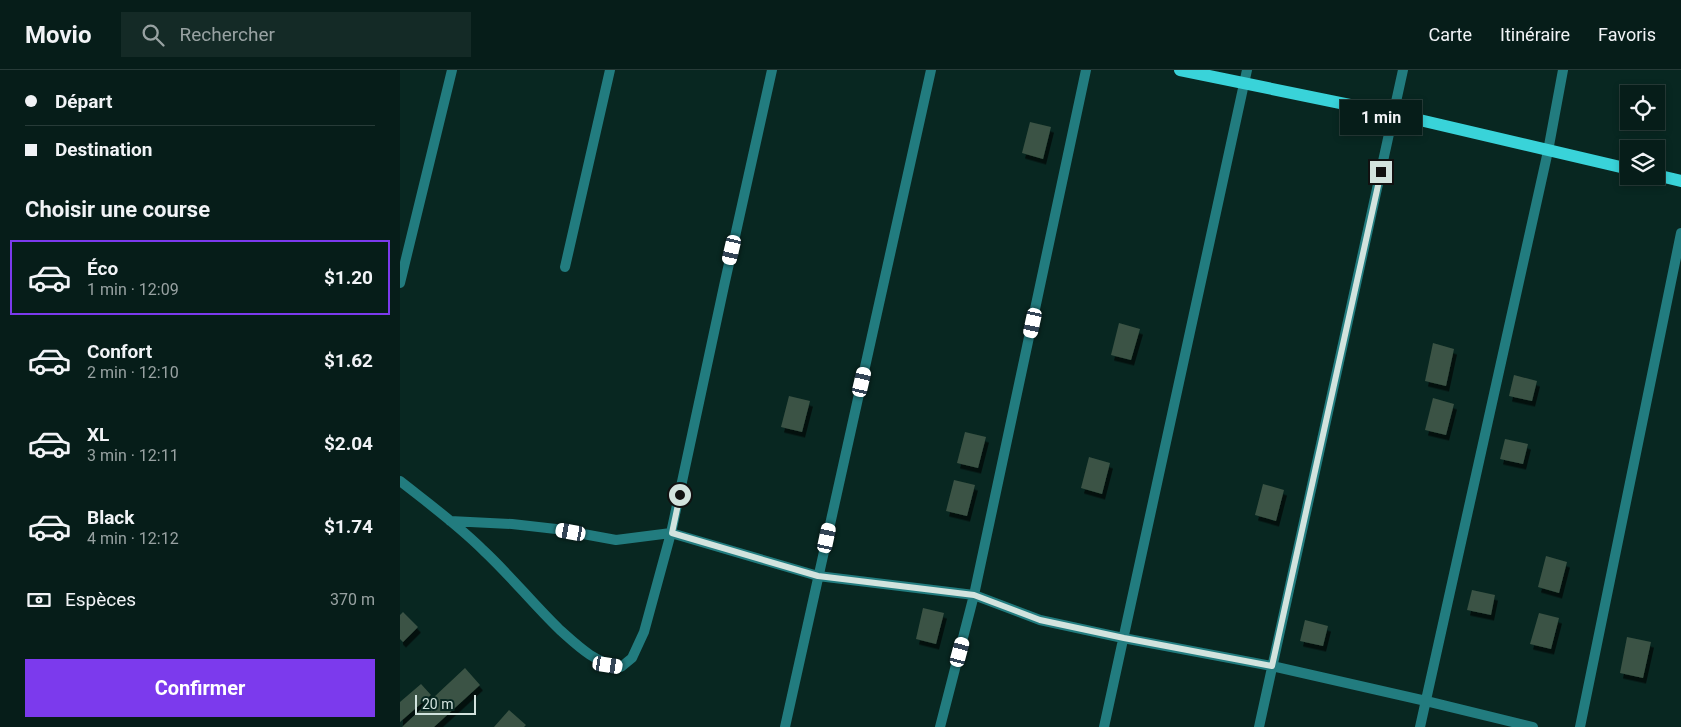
<!DOCTYPE html>
<html lang="fr">
<head>
<meta charset="utf-8">
<style>
  :root { --surface:#061d19; --page:#142a26; --text:#f1f3f6; --muted:#98a2a2; --line:#273b38; --accent:#7c3aed }
  body { margin:0; font-family:Roboto,sans-serif; background:var(--page); color:var(--text); height:100vh; display:flex; flex-direction:column; font-size:19px; white-space:nowrap }
  * { box-sizing:border-box; margin:0 }
  p { font-size:16px; color:var(--muted) }
  .icon { flex:none; width:28px; height:28px; fill:none; stroke:currentColor; stroke-width:2; stroke-linecap:round; stroke-linejoin:round }
  .map { position:relative; flex:1; overflow:hidden }
  .drawer { display:flex; flex-direction:column; background:var(--surface); width:400px }
  .drawer>* { flex:none }
  .banner { display:grid; align-content:center; height:110px; padding:0 25px; background:var(--surface) }
  .buttons { position:absolute; left:1220px; top:15px; display:grid; gap:10px }
  .buttons a { display:grid; place-items:center; width:45px; height:45px; border-radius:0px; background:var(--surface); box-shadow:0 2px 8px #0003,0 0 0 1px var(--line); font-size:25px }
  .scale { position:absolute; left:15px; bottom:12px; width:61px; box-sizing:border-box; padding-left:5px; border:2px solid #d2e3de; border-top:0; font-size:14px; line-height:18px; white-space:nowrap; color:#d2e3de; -webkit-text-stroke:4px #082721; paint-order:stroke }
  .end { position:absolute; width:22px; height:22px; margin:-11px; border:6px solid #d2e3de; background:#111; box-shadow:0 0 0 2px #111 }
  .from { border-radius:50% }
  .bubble { position:absolute; height:35px; border-radius:0px; background:var(--surface); box-shadow:0 2px 8px #0003,0 0 0 1px var(--line); font-size:16px; font-weight:700; line-height:35px; text-align:center }
  .car { position:absolute; width:15px; height:30px; margin:-15px -8px; border-radius:6px; box-shadow:0 0 4px 1px #0007; background:linear-gradient(#fff 24%,#345 0 40%,#fff 0 76%,#345 0 86%,#fff 0) }
  .banner b { display:flex; align-items:center; gap:18px; height:48px; font-size:19px }
  .banner b+b { border-top:1px solid var(--line) }
  .banner i { width:12px; height:12px; background:var(--text) }
  ul { padding:0; list-style:none }
  li { display:flex; align-items:center; gap:15px; height:75px; margin:0 10px 8px; padding:0 15px; border:2px solid transparent; border-radius:0px }
  li div { flex:1 }
  li b { display:block; font-size:19px }
  li em { font-style:normal; font-weight:700 }
  li.on { border-color:var(--accent) }
  li>.icon { width:45px; height:45px; stroke-width:1.5 }
  h2 { padding:0 25px; font-size:22px; line-height:60px }
  .pay { display:flex; align-items:center; gap:12px; height:55px; padding:0 25px; font-size:19px }
  .pay p { margin-inline-start:auto }
  .cta { display:flex; gap:10px; margin-top:auto; padding:10px 25px }
  .cta a { flex:1; height:58px; border-radius:0px; background:var(--accent); color:#fff; font-size:20px; font-weight:700; line-height:58px; text-align:center }
  header { display:flex; align-items:center; gap:30px; box-sizing:border-box; height:70px; padding:0 25px; background:var(--surface); border-bottom:1px solid var(--line) }
  header strong { font-size:24px }
  nav { display:flex; gap:28px; margin-inline-start:auto; font-size:18px }
  .search { width:350px; height:45px; background:var(--page); display:flex; align-items:center; gap:12px; box-sizing:border-box; padding:0 18px; border-radius:0px; color:var(--muted); font-size:19px }
  main { display:flex; flex:1; min-height:0 }
  .map>svg:first-child { display:block }
</style>
</head>
<body>
<header>
<strong>Movio</strong>
<div class="search"><svg class="icon" aria-label="search" viewBox="0 0 24 24"><circle cx="10" cy="10" r="6"/><path d="M15 15l6 6"/></svg>Rechercher</div>
<nav><a>Carte</a><a>Itinéraire</a><a>Favoris</a></nav>
</header>
<main>
<section class="drawer">
<div class="banner">
<b><i class="from"></i>Départ</b>
<b><i></i>Destination</b>
</div>
<h2>Choisir une course</h2>
<ul>
<li class="on"><svg class="icon" aria-label="car" viewBox="0 0 24 24"><path d="M5 17H2v-5l4-1 3-4h7l3 4 3 1v5h-3M9 17h6M6 11h13"/><circle cx="7" cy="17" r="2"/><circle cx="17" cy="17" r="2"/></svg><div><b>Éco</b><p>1 min · 12:09</p></div><em>$1.20</em></li>
<li><svg class="icon" aria-label="car" viewBox="0 0 24 24"><path d="M5 17H2v-5l4-1 3-4h7l3 4 3 1v5h-3M9 17h6M6 11h13"/><circle cx="7" cy="17" r="2"/><circle cx="17" cy="17" r="2"/></svg><div><b>Confort</b><p>2 min · 12:10</p></div><em>$1.62</em></li>
<li><svg class="icon" aria-label="car" viewBox="0 0 24 24"><path d="M5 17H2v-5l4-1 3-4h7l3 4 3 1v5h-3M9 17h6M6 11h13"/><circle cx="7" cy="17" r="2"/><circle cx="17" cy="17" r="2"/></svg><div><b>XL</b><p>3 min · 12:11</p></div><em>$2.04</em></li>
<li><svg class="icon" aria-label="car" viewBox="0 0 24 24"><path d="M5 17H2v-5l4-1 3-4h7l3 4 3 1v5h-3M9 17h6M6 11h13"/><circle cx="7" cy="17" r="2"/><circle cx="17" cy="17" r="2"/></svg><div><b>Black</b><p>4 min · 12:12</p></div><em>$1.74</em></li>
</ul>
<div class="pay"><svg class="icon" aria-label="cash" viewBox="0 0 24 24"><path d="M3 7h18v10H3z"/><circle cx="12" cy="12" r="2"/></svg>Espèces<p>370 m</p></div>
<div class="cta"><a>Confirmer</a></div>
</section>
<div class="map">
<svg width="1281" height="657" viewBox="0 0 1281 657">
  <defs>
    <filter id="shadow"><feDropShadow dx="3" dy="5.5" stdDeviation="0" flood-color="#0009"/></filter>
  </defs>
  <rect width="100%" height="100%" fill="#082721"/>
  <path fill="#3b5344" filter="url(#shadow)" d="M630,52L651,57L643,89L622,83Z
    M719,253L740,259L731,290L711,285Z
    M1033,273L1054,279L1046,316L1025,311Z
    M1114,305L1137,311L1132,331L1109,326Z
    M389,326L410,331L402,362L381,357Z
    M1033,328L1054,334L1046,365L1025,360Z
    M565,362L586,367L578,398L557,393Z
    M1105,369L1128,374L1123,394L1100,389Z
    M689,387L710,393L702,424L681,418Z
    M554,410L575,415L567,446L546,441Z
    M863,414L884,420L876,451L855,445Z
    M1146,486L1167,492L1159,523L1138,517Z
    M1072,520L1095,525L1091,545L1067,540Z
    M523,538L544,543L536,574L516,569Z
    M3,542L18,557L3,572L0,569V545Z
    M1139,543L1159,548L1151,579L1130,574Z
    M905,550L928,556L923,576L900,571Z
    M1227,567L1251,572L1243,608L1220,603Z
    M65,598L80,615L34,657H2Z
    M21,614L31,625L0,652V632Z
    M109,640L126,655L124,657H94Z"/>
  <g fill="none" stroke-linecap="round" stroke-linejoin="round">
    <path stroke="#227c7f" stroke-width="10" d="M165,197L210,0
      M0,213L52,0
      M0,411C28,433 58,455 83,480C110,505 133,534 160,560C179,577 195,593 221,597L232,588L244,562L271,463L324,216L372,0
      M50,451L112,454L156,459L216,470L271,463L418,506L574,525L640,550L723,568L872,596L1026,631L1133,657
      M385,657L531,0
      M540,657L574,525L686,0
      M704,657L847,0
      M859,657L1003,0
      M1020,657L1148,81L1163,0
      M1180,657L1281,163"/>
    <path stroke="#39d3d9" stroke-width="12" d="M780,0L994,44L1229,99
      M1256,105L1281,111"/>
  </g>
  <g fill="none" stroke-linecap="round" stroke-linejoin="round">
    <path stroke="#d2e3de" stroke-width="6" d="M280,425L272,463L418,506L574,525L640,550L724,568L872,596L981,102"/>
  </g>
</svg>
<div class="buttons">
<a><svg class="icon" aria-label="locate" viewBox="0 0 24 24"><circle cx="12" cy="12" r="6"/><path d="M12 2v4M12 18v4M2 12h4M18 12h4"/></svg></a>
<a><svg class="icon" aria-label="layers" viewBox="0 0 24 24"><path d="M12 4l9 5-9 5-9-5zM3 14l9 5 9-5"/></svg></a>
</div>
<div class="scale">20 m</div>
<i class="end from" style="left:280px;top:425px"></i>
<i class="end" style="left:981px;top:102px"></i>
<div class="bubble" style="left:940px;top:30px;width:82px">1 min</div>
<i class="car" style="left:332px;top:180px;rotate:193deg"></i>
<i class="car" style="left:633px;top:253px;rotate:192deg"></i>
<i class="car" style="left:462px;top:312px;rotate:13deg"></i>
<i class="car" style="left:171px;top:462px;rotate:280deg"></i>
<i class="car" style="left:427px;top:468px;rotate:12deg"></i>
<i class="car" style="left:560px;top:582px;rotate:15deg"></i>
<i class="car" style="left:208px;top:595px;rotate:99deg"></i>
</div>
</main>
</body>
</html>
